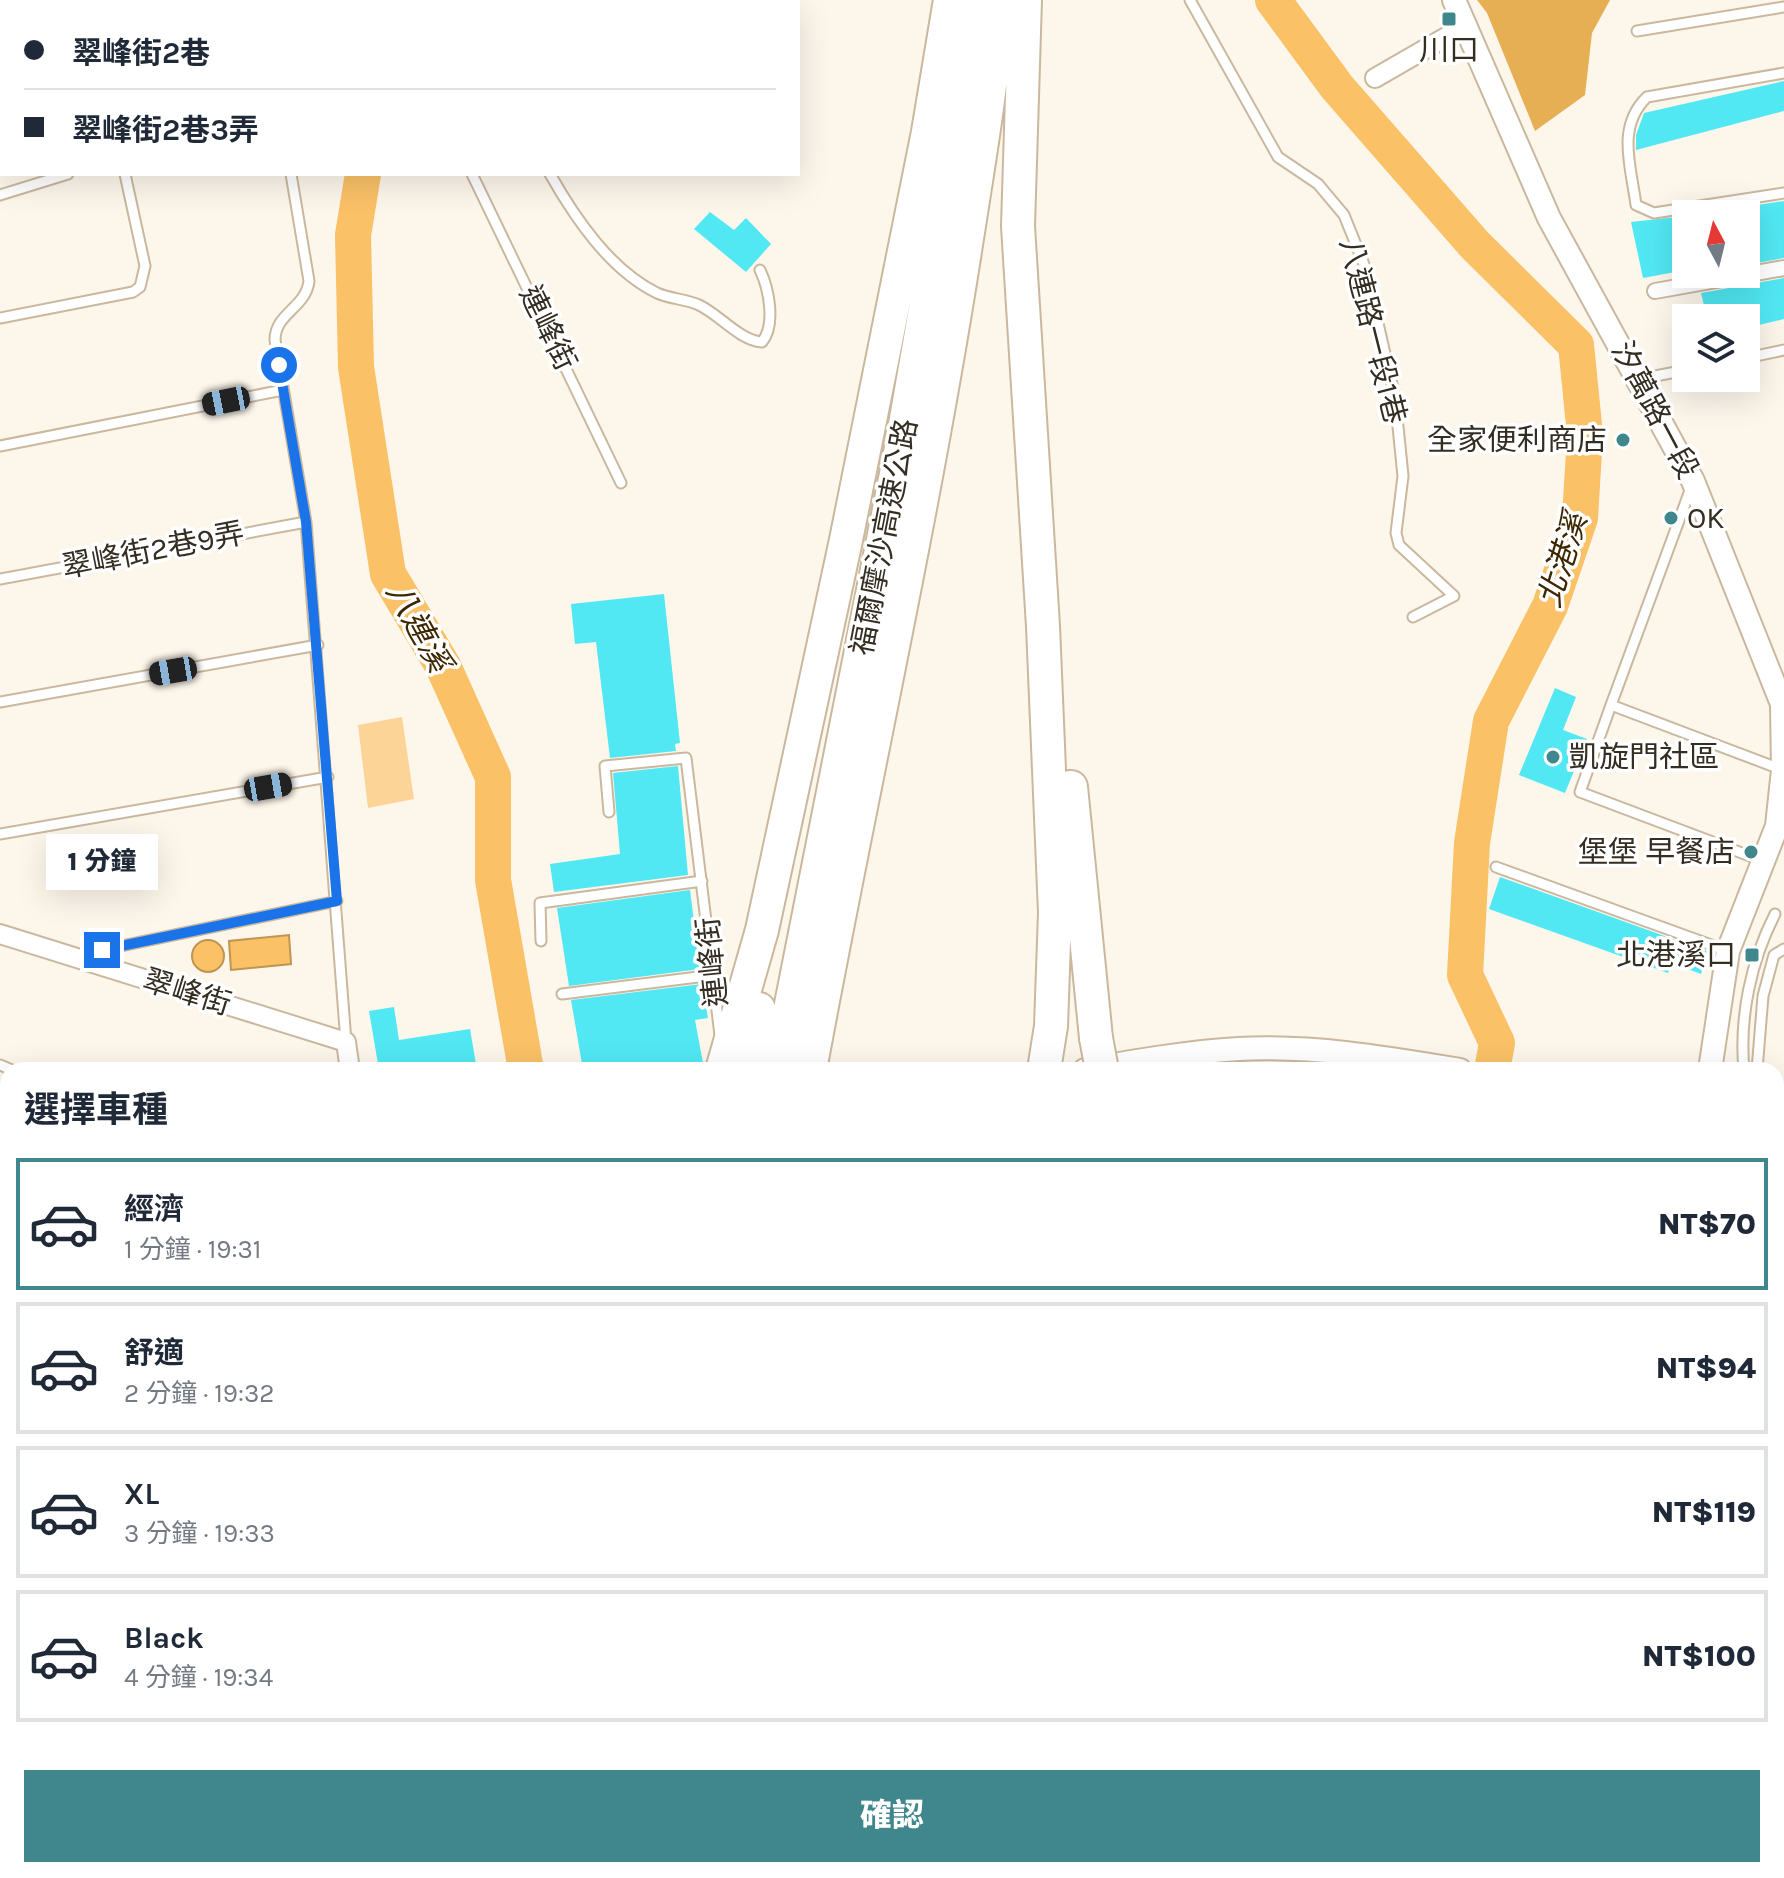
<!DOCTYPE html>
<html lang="zh-TW">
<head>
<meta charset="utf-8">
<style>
  :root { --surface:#fff; --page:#f2f2f3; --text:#1f2937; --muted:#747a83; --line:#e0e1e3; --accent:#3f878c }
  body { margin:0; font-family:Karla,"Noto Sans TC",sans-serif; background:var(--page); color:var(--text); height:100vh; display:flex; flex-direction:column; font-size:30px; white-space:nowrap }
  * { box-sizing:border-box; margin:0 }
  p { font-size:26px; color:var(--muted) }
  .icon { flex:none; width:44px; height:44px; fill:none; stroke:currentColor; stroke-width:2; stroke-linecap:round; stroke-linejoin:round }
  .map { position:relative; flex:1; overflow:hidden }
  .sheet { position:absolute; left:0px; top:1062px; width:1784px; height:816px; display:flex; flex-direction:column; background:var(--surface); border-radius:24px 24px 0 0; box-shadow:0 8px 32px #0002 }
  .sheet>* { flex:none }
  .banner { position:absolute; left:0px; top:0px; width:800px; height:176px; box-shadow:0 8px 32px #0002; display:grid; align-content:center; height:176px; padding:0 24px; background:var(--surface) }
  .needle { width:52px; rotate:353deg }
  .fabs { position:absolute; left:1672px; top:200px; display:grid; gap:16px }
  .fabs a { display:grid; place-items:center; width:88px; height:88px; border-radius:0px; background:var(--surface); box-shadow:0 8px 32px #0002; font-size:40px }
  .end { position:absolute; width:36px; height:36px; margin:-18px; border:10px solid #1a73e8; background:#fff; box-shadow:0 0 0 4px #fff }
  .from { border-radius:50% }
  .bubble { position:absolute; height:56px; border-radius:0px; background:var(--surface); box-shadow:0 8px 32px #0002; font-size:26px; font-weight:800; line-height:56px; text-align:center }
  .car { position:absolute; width:24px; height:48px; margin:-24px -12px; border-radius:10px; box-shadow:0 0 6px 2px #0007; background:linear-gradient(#222 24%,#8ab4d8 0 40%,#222 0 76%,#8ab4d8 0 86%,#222 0) }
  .banner b { display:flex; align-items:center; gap:28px; height:76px; font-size:30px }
  .banner b+b { border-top:2px solid var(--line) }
  .banner i { width:20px; height:20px; background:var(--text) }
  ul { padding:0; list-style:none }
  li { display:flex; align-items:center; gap:24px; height:132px; margin:0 16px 12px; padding:0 8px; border:4px solid var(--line); border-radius:0px }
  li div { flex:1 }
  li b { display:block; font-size:30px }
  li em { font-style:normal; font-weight:800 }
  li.active { border-color:var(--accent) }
  li>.icon { width:72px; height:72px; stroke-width:1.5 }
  h2 { padding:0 24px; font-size:36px; line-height:96px }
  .action { display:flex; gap:16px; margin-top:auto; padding:16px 24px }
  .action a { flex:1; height:92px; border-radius:0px; background:var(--accent); color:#fff; font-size:32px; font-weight:800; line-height:92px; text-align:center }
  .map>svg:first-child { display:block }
</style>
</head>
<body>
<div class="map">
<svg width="1784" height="1878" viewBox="0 0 1784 1878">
  <rect width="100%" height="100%" fill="#fdf6eb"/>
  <path fill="#fcd498" d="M402,717L414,799L368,808L358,725Z
    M296,1870H376L368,1878H291Z
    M536,1870H591L590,1878H527Z
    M748,1870H1188L1186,1878H746Z
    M1234,1870H1575L1548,1878H1232Z"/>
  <path fill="#e7af54" d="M1477,0H1610L1592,33L1585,95L1535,131L1487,13Z"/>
  <path fill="#fac167" stroke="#bf9552" stroke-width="2" d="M289,935L291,964L231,970L229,941Z
    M192 956a16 16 0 1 1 32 0a16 16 0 1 1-32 0Z
    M1776,1399L1784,1411V1878H1738V1870H1776Z
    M8,1442V1656L0,1658V1445Z"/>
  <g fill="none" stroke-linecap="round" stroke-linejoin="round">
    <path stroke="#fac167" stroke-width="36" d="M327,0L328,2
      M1273,0L1337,87L1475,245L1576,345L1585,435L1580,518L1550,606L1491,721L1472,843L1465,975L1497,1043L1492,1070
      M63,2L65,0
      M0,62L2,60
      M363,174L353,235L356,367L388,574L443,666L493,777V880L526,1070"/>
  </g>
  <path fill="#51e8f3" d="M1784,81V111L1636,150V135L1644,113Z
    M1784,201V258L1746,265V214L1711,212Z
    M710,212L734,230L746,218L771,244L746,272L694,229Z
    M1686,216V270L1643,278L1631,222Z
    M1784,278V319L1746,328V318H1707L1701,293Z
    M664,594L680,743L675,744L676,751L610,758L596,642L575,644L571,604Z
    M1555,688L1576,697L1563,730L1587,739L1565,793L1519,775Z
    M678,766L688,875L554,892L550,864L620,854L613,773Z
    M1500,877L1709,952L1701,974L1672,963L1668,973L1489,909Z
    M690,890L700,969L569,986L557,908Z
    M702,984L708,1018L695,1020L703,1063L660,1070H583L571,1000Z
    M394,1007L399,1040L470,1029L477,1070H379L369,1011Z"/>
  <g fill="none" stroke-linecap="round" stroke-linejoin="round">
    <defs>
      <path id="service" d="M452,0V2
        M1190,0L1278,157L1318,184L1344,215L1365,267L1395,397L1403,476L1396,533L1399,545L1454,596L1413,617
        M1637,31L1784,7
        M1784,73L1647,97C1616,127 1631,166 1636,205L1654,213L1784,193
        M291,174L309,281C306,308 275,313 275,340L306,522L346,1042
        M472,174L621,483
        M550,174C575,218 610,270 657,293C670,299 686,299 699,305C720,315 739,340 762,342C776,325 769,289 760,270
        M0,195L68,174
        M0,318L133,292L140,287L145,266L125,174
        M1746,358L1784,350
        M1640,379L1686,370
        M0,446L283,390
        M1692,485L1611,705L1783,770
        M0,579L306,522
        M0,702L318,645
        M1611,705L1580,792L1763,861
        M609,812L605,766L686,758L720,1035
        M0,834L328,777
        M1496,867L1728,951
        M541,941L540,903L702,881
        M78,955L337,901
        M562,994L714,975
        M0,1065L12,1070
        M1744,1070C1739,1017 1751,961 1775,914
        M1757,1070L1763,996L1774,955L1784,949
        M0,1183L8,1181"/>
      <path id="pedestrian" d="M1655,291L1784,268"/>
      <path id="minor" d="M1375,78L1467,25
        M0,934L346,1042L350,1070"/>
      <path id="tertiary" d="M1454,0L1549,218L1693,481L1782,704L1783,770L1777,826L1728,951L1710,1070
        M1085,1070C1136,1061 1187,1052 1239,1049C1313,1045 1388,1058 1460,1070
        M1776,1154L1784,1157
        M1776,1268L1784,1280
        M0,1340L8,1338"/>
      <path id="motorway" d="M1025,0L1018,226L1043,626L1055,913L1051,1026L1044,1070
        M1071,787L1096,1038
        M722,1070L762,930L846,540L928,132L950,0
        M747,1070L759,1009
        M778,1070L899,459L936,247L970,0
        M810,1070C860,797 922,526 965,251C978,168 992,84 1000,0
        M0,1485L8,1507
        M1776,1701L1784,1703
        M1776,1827L1784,1824
        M272,1878L278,1870
        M415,1878L423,1870
        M482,1878L492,1870
        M619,1878L620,1870
        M652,1878L654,1870
        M682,1878L684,1870
        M726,1878L729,1870
        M1217,1878L1220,1870
        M1607,1878L1633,1870
        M1733,1878L1759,1870"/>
    </defs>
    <use href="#service" stroke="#cab89e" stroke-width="13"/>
    <use href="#pedestrian" stroke="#cab89e" stroke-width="18"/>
    <use href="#minor" stroke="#cab89e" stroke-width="22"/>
    <use href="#tertiary" stroke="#cab89e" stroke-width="26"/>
    <use href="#motorway" stroke="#cab89e" stroke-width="36"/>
    <path stroke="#a8a196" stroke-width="4" stroke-dasharray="4 6" stroke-linecap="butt" d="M0,1372L8,1370
      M0,1711L8,1708
      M1698,1870V1878"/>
    <use href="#service" stroke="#fff" stroke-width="9"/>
    <use href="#pedestrian" stroke="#fff" stroke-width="14"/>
    <use href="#minor" stroke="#fff" stroke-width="18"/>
    <use href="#tertiary" stroke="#fff" stroke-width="22"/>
    <use href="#motorway" stroke="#fff" stroke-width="32"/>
    <defs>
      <path id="motorway-bridge" d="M1096,1038L1102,1070
        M124,1870L125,1878"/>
    </defs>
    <use href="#motorway-bridge" stroke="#cab89e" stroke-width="36" stroke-linecap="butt"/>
    <use href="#motorway-bridge" stroke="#fff" stroke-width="32"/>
  </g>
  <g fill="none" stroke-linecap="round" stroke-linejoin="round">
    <path stroke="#1a73e8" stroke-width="10" d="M102,950L337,901L306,522L279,365"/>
  </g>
  <g fill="#3f878c" stroke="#fff" stroke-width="3">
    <rect x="1441" y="11" width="16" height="16" rx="4"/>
    <circle cx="1623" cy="440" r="8"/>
    <circle cx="1671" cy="518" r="8"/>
    <circle cx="1553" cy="757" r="8"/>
    <circle cx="1751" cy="852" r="8"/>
    <rect x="1744" y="947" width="16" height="16" rx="4"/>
  </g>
  <g text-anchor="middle" stroke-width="7" stroke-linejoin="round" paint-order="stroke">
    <g font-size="30" fill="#342d22" stroke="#fff" text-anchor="end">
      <text x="1449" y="60" text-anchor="middle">川口</text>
      <text x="1607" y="450">全家便利商店</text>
      <text x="1687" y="528" text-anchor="start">OK</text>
      <text x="1569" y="767" text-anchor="start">凱旋門社區</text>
      <text x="1735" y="862">堡堡 早餐店</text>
      <text x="1736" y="965">北港溪口</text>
    </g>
    <g font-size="30" fill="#342d22" stroke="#fff">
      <text transform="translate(548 328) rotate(64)" y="10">連峰街</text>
      <text transform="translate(1373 331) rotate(76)" y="10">八連路一段1巷</text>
      <text transform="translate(1655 410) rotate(62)" y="10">汐萬路一段</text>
      <text transform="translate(884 537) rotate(-79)" y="10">福爾摩沙高速公路</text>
      <text transform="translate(153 550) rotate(-11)" y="10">翠峰街2巷9弄</text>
      <text transform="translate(712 962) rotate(-96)" y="10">連峰街</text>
      <text transform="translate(187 992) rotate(17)" y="10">翠峰街</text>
    </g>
    <g font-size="32" font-style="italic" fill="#3d2700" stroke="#fff">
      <text transform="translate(1562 560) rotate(-73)" y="11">北港溪</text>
      <text transform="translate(419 627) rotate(61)" y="11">八連溪</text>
    </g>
  </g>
</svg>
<div class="fabs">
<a><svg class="needle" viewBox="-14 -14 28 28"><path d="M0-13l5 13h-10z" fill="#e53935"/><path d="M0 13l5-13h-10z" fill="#747a83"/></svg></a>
<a><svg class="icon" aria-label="layers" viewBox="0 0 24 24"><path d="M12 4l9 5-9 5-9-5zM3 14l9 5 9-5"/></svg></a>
</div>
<i class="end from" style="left:279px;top:365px"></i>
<i class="end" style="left:102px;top:950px"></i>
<div class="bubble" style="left:46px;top:834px;width:112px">1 分鐘</div>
<i class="car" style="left:226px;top:401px;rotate:259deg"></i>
<i class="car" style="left:173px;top:671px;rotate:260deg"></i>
<i class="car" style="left:268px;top:787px;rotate:80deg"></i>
<div class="banner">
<b><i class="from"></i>翠峰街2巷</b>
<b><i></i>翠峰街2巷3弄</b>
</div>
<section class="sheet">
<h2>選擇車種</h2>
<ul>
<li class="active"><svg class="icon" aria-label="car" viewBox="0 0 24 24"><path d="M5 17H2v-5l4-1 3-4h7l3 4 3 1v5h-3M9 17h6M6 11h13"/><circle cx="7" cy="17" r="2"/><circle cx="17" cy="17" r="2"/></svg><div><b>經濟</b><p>1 分鐘 · 19:31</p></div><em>NT$70</em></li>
<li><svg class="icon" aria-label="car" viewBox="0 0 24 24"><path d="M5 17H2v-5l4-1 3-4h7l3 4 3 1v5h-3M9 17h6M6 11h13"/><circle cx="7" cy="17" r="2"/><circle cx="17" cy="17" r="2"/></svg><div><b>舒適</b><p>2 分鐘 · 19:32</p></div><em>NT$94</em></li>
<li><svg class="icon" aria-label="car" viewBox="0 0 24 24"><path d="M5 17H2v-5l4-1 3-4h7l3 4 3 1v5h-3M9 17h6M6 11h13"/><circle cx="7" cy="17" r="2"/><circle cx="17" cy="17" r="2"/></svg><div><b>XL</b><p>3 分鐘 · 19:33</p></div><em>NT$119</em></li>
<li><svg class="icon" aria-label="car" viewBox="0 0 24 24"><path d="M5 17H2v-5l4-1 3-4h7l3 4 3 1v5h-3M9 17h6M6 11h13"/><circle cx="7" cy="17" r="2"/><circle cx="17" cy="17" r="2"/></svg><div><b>Black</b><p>4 分鐘 · 19:34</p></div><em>NT$100</em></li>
</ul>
<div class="action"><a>確認</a></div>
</section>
</div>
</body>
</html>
